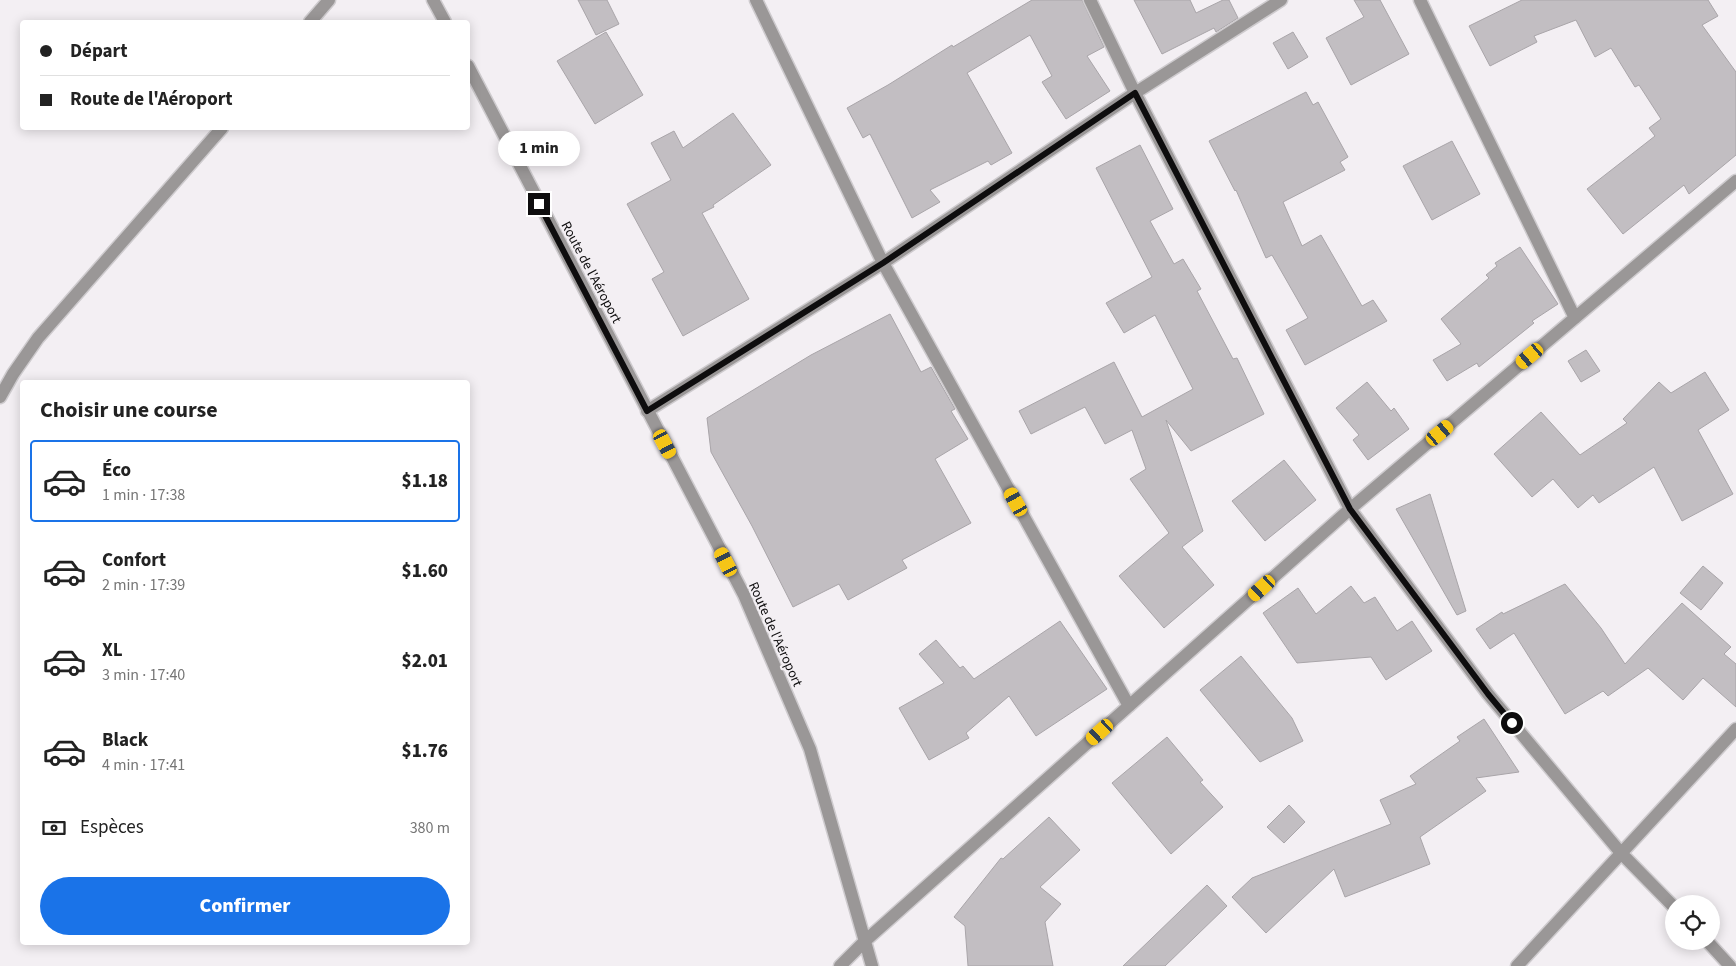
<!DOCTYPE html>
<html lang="fr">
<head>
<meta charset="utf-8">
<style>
  :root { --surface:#fff; --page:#f6f6f6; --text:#222; --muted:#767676; --line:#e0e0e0; --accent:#1a73e8 }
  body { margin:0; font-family:"Source Sans 3",sans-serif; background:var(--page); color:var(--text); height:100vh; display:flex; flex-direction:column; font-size:19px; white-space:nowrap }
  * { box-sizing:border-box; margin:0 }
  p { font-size:16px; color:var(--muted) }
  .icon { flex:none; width:28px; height:28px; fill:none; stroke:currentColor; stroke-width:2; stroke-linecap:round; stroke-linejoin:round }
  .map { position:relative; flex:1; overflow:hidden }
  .side { position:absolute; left:20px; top:380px; width:450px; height:565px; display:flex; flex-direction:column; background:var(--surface); border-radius:5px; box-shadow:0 2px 12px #0003 }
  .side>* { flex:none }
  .guide { position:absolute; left:20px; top:20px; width:450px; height:110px; border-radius:5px; box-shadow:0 2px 12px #0003; display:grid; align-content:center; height:110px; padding:0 20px; background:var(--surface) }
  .buttons { position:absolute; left:1665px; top:895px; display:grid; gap:10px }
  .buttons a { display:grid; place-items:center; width:55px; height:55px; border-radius:50%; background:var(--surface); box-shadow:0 2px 12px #0003; font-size:25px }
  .end { position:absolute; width:22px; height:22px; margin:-11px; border:6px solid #0e0d0e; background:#fff; box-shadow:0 0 0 2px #fff }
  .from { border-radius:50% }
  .bubble { position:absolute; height:35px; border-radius:18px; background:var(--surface); box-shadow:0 2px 12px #0003; font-size:16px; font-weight:800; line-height:35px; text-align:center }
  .car { position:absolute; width:15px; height:30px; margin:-15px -8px; border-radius:6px; box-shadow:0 0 4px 1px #0007; background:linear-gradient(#f5c518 24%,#345 0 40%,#f5c518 0 76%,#345 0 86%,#f5c518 0) }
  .guide b { display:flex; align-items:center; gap:18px; height:48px; font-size:19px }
  .guide b+b { border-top:1px solid var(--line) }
  .guide i { width:12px; height:12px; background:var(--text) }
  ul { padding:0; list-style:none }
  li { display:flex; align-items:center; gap:15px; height:82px; margin:0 10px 8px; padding:0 10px; border:2px solid transparent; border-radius:5px }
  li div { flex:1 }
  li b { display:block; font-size:19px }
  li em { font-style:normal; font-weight:800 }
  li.on { border-color:var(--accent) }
  li>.icon { width:45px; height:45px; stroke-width:1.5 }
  h2 { padding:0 20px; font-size:22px; line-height:60px }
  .pay { display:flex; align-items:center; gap:12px; height:55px; padding:0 20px; font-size:19px }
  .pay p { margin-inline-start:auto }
  .action { display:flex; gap:10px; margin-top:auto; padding:10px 20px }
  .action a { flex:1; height:58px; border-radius:30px; background:var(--accent); color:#fff; font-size:20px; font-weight:800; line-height:58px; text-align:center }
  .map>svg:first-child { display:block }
</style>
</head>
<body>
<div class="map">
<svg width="1736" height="966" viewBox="0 0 1736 966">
  <rect width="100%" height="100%" fill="#f3eff3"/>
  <path fill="#c2bec2" stroke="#a9a5a9" d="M578,0H607L619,24L596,35Z
    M1032,0H1082L1104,47L1087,56L1110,91L1066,119L1042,82L1052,76L1030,35L967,73L1012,153L991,165L988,161L930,190L940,202L912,218L870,134L863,138L847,108L888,85L952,45L953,47Z
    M1134,0H1190L1196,13L1223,0H1229L1238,18L1216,32L1214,28L1162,54Z
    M1354,0H1380L1409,54L1351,85L1326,38L1364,17Z
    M1522,0H1708L1718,16L1702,25L1736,72V155L1689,194L1684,185L1623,234L1587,189L1655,136L1649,128L1661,119L1639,85L1635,87L1611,48L1595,57L1576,20L1534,36L1537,42L1490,66L1469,26Z
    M606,32L643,95L595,124L557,61Z
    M1293,32L1308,57L1288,69L1273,43Z
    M1306,92L1313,105L1318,102L1348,157L1340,162L1345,170L1283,202L1302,246L1321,235L1362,306L1373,300L1387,321L1305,365L1286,330L1308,318L1272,255L1266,258L1236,190L1235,191L1209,141Z
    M733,113L771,165L713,205L714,207L702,213L749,299L683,336L652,279L664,272L627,204L671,180L651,143L674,131L683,148Z
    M1452,141L1480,194L1432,220L1403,166Z
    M1140,145L1173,209L1150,221L1174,264L1183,259L1201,289L1197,291L1233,359L1237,358L1264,414L1191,451L1166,420L1203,531L1182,547L1214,585L1164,628L1119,576L1169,533L1130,479L1146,469L1132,430L1105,444L1085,407L1031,434L1019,411L1114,362L1142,417L1193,389L1155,315L1124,333L1106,303L1152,277L1096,168Z
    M1520,247L1558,304L1532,321L1534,323L1479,367L1477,363L1447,381L1433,360L1461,344L1441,319L1489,278L1486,275L1497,266L1495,263Z
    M890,314L921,372L931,367L955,409L951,411L968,439L935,459L971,523L902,560L907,568L848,600L839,584L793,607L752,526L711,452L707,418L811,355Z
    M1586,350L1600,371L1581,382L1568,361Z
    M1705,372L1729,410L1698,430L1733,494L1682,521L1654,467L1599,503L1593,495L1578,508L1553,479L1532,497L1494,454L1541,412L1580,455L1627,423L1623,419L1659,382L1671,393Z
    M1367,382L1391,411L1394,408L1409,429L1368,460L1353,440L1359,435L1336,408Z
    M1284,460L1316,500L1265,541L1232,501Z
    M1430,494L1466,611L1457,615L1396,509Z
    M1703,566L1723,583L1701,610L1680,593Z
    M1565,584L1601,628L1625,664L1682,603L1731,647L1724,654L1736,664V707L1703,678L1683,700L1648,668L1608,696L1603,691L1565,714L1514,633L1490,649L1476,629L1502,612L1503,614Z
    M1351,586L1364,603L1375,597L1397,631L1412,621L1432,651L1386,680L1371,657L1297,663L1263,613L1298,588L1316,614Z
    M1060,621L1107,689L1036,736L1009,696L966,733L969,738L929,760L899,708L944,683L919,654L936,640L960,668L963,666L974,679Z
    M1241,656L1292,718L1303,741L1260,762L1200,690Z
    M1484,719L1519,772L1476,778L1486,791L1420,837L1430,864L1345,897L1334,869L1266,933L1232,897L1252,878L1391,824L1380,800L1416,784L1410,776L1460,741L1457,737Z
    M1167,737L1203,780L1200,782L1223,807L1171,854L1112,783Z
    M1289,805L1305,822L1284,843L1267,827Z
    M1049,817L1080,850L1040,887L1061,904L1045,922L1053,966H968L965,926L954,917L1001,858L1003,859Z
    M1207,885L1227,906L1165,966H1123Z"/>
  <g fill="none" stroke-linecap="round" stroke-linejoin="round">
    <defs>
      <path id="minor" d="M433,0L445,22
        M756,0L883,263L1129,706
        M1090,0L1135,93L1350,509L1488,694L1621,853L1674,907
        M1420,0L1575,318
        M310,22L329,0
        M468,66L744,595L810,749L872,966
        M0,397L13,374L38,338L222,128
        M647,411L883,263L1135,93L1281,0
        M1707,941L1730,966
        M840,966L865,941L1350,509L1736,181
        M1517,966L1736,729"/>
    </defs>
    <use href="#minor" stroke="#cecbce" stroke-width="15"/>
    <use href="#minor" stroke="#9a9797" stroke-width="12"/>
  </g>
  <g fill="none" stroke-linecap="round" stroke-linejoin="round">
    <path stroke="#0e0d0e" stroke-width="6" d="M539,204L647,411L883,263L1135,93L1350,509L1488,694L1512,723"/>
  </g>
  <g text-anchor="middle" stroke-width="4.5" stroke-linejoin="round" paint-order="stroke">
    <g font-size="14" fill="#0e0d0e" stroke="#f3eff3">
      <text transform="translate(592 272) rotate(62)" y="5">Route de l'Aéroport</text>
      <text transform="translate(776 634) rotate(66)" y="5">Route de l'Aéroport</text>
    </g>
  </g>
</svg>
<div class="buttons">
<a><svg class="icon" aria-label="locate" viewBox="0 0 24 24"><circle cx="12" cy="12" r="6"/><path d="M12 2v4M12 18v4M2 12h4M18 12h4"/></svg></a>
</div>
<i class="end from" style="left:1512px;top:723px"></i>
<i class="end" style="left:539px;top:204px"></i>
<div class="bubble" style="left:498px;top:131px;width:82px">1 min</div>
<i class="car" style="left:1530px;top:356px;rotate:230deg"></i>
<i class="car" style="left:1440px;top:433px;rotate:50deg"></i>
<i class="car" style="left:665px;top:444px;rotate:152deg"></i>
<i class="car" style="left:1016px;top:502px;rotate:331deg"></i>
<i class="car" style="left:726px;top:562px;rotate:333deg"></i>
<i class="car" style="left:1262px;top:588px;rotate:228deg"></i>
<i class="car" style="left:1100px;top:732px;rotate:228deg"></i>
<div class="guide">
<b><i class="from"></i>Départ</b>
<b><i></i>Route de l'Aéroport</b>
</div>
<section class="side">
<h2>Choisir une course</h2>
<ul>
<li class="on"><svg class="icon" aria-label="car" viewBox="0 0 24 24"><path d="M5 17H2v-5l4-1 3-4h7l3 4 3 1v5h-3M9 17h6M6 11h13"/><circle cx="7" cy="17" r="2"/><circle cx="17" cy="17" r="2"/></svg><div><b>Éco</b><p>1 min · 17:38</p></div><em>$1.18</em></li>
<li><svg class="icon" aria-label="car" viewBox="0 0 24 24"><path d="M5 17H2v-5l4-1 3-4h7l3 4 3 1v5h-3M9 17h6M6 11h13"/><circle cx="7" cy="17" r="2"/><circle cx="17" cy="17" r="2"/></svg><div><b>Confort</b><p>2 min · 17:39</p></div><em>$1.60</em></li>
<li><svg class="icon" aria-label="car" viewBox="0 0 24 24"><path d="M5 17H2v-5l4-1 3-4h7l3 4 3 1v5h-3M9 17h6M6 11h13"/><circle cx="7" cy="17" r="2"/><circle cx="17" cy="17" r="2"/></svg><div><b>XL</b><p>3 min · 17:40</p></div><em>$2.01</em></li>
<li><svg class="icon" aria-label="car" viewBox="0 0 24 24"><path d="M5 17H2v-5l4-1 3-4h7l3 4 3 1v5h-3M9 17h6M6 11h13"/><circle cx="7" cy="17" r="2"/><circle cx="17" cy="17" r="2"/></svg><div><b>Black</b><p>4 min · 17:41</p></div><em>$1.76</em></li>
</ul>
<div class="pay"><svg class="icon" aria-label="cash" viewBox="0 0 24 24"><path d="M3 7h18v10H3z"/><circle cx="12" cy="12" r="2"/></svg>Espèces<p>380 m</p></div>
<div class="action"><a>Confirmer</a></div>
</section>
</div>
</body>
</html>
